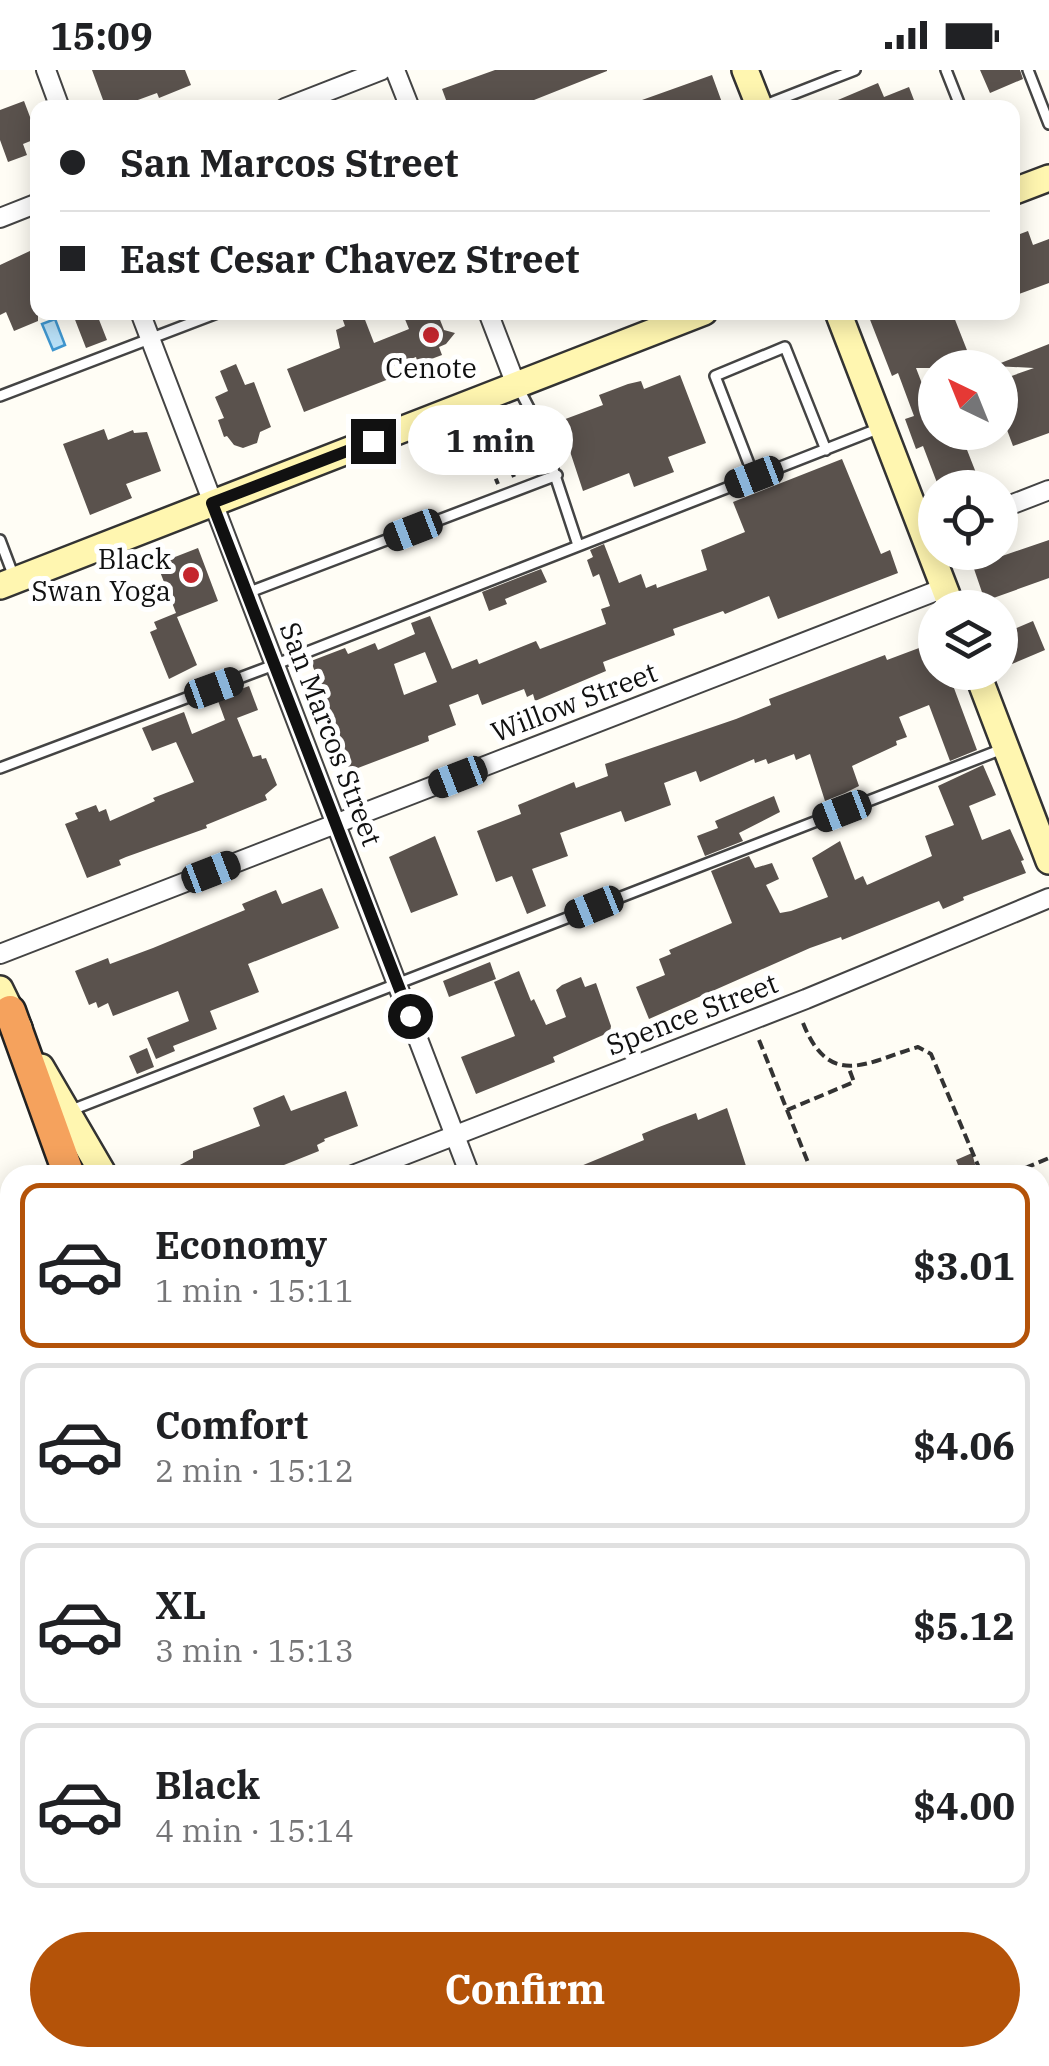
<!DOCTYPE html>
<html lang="en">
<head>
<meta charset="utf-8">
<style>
  :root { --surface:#fff; --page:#f6f6f6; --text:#202124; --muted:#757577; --line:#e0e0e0; --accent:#b45309 }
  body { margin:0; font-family:"IBM Plex Serif",serif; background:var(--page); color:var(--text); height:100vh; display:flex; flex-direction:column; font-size:38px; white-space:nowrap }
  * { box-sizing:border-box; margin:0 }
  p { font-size:32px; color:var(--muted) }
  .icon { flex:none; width:55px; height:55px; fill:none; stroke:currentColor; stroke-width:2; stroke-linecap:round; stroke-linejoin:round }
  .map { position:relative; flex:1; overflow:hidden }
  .drawer { position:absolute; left:0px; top:1095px; width:1050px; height:902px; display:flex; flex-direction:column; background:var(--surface); border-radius:30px 30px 0 0; box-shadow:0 5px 25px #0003 }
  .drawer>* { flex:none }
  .hud { position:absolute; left:30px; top:30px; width:990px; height:220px; border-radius:20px; box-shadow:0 5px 25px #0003; display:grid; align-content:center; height:220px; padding:0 30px; background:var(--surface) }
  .needle { width:65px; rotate:317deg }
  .buttons { position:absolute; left:918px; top:280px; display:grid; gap:20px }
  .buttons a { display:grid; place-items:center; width:100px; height:100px; border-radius:50%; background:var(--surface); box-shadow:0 5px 25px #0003; font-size:50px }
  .end { position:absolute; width:45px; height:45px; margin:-22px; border:12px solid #111; background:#fff; box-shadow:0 0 0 5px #fff }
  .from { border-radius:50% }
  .bubble { position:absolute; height:70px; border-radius:35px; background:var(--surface); box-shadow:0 5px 25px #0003; font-size:32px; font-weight:700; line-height:70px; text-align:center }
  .car { position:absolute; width:30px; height:60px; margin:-30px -15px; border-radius:12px; box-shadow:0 0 8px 2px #0007; background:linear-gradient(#222 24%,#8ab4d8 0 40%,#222 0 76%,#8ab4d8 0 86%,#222 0) }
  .hud b { display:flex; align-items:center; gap:35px; height:95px; font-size:38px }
  .hud b+b { border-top:2px solid var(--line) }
  .hud i { width:25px; height:25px; background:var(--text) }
  ul { padding:18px 0 0; list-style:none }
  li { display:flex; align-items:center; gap:30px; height:165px; margin:0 20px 15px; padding:0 10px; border:5px solid var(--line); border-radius:20px }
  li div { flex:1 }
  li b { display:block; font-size:38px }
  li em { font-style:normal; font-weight:700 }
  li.current { border-color:var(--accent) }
  li>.icon { width:90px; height:90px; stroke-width:1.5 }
  .primary-button { display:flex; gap:20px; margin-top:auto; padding:20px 30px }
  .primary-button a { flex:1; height:115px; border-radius:60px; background:var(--accent); color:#fff; font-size:40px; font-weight:700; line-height:115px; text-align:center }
  .status { display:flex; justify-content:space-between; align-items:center; height:70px; padding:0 50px; background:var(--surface); direction:ltr }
  .status svg { height:28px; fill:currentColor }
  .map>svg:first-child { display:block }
</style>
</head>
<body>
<div class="status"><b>15:09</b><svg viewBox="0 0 49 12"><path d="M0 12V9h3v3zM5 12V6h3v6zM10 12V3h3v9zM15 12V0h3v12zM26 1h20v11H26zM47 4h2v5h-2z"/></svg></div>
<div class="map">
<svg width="1049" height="1996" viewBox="0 0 1049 1996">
  <rect width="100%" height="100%" fill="#fffdf5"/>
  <path fill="#d5ebbd" d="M1049,1198V1525L1040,1528V1202Z"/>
  <path fill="#b9e0f7" stroke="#3f96cf" stroke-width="2.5" d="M55,249L65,275L53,280L42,254Z"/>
  <path fill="#5a524d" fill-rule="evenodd" d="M92,0H185L191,15L159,28L157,23L116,38H106Z
    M495,0H607V1L534,30L537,38H449L442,19Z
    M980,0H1020L1023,9L990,23Z
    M712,5L724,38H628V35Z
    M878,13L884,27L909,17L917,38H819Z
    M24,31L38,68L23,74L27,85L8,92L0,70V40Z
    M1028,161L1033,175L1049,169V213L1019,224L1012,208V167Z
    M32,180L38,193V251L14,261L6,242L0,245V195Z
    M72,242H96L107,270L86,278Z
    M340,242H362L374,273L409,259L402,242H437L444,260L455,263L446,274L439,277L442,285L418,294L416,287L385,299L389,309L304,342L287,299L340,278L336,260L345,256Z
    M867,242H952L974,298H916L931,337L935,336V362H960L980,413L969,418H939L923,376L916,379L905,349L914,346L898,303L892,306Z
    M1049,274V363L1013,376L1000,341V310L1034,298L993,296Z
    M236,294L245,315L254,312L271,357L260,362L257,373L243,378L234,375L227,366L224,367L218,350L224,348L215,327L228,321L220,301Z
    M680,305L706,373L668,387L674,402L634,417L629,403L583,421L560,351L603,335L599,325L628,314L641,311L644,319Z
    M104,359L108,370L133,360L134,363L147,362L161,401L126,414L132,428L90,445L63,374Z
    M842,389L881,484L890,480L898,503L778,549L769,526L725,544L723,541L673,559L675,565L603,592L606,601L535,631L533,624L527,627L524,619L482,635L478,624L449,635L456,655L428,666L429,671L350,701L311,591L345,578L348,584L375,573L378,580L415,564L411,553L430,546L452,599L477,589L479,594L536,571L540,579L606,554L601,539L610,536L599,504L593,507L587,490L593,487L590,480L604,474L619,513L641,504L646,518L656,514L657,518L707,500L701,480L745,462L733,432ZM425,582L437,612L404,625L394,594Z
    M1049,470V508L985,531L973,496Z
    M198,478L218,531L177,547L197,595L169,609L150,562L157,559L154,552L176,543L157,494Z
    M541,499L547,512L505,529L507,534L489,541L482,522Z
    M1033,551L1045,580L1012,594L1000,565Z
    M935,572V602H948L977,680L950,691L929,635L899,647L907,667L896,671L897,675L852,696L859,716L845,723L825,731L810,684L796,690L794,684L768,694L766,689L755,693L754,689L700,712L696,701L664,713L671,735L625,752L621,741L560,763L568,786L532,799L546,836L527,844L512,806L496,812L477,761L521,744L518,735L574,712L576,718L608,706L605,694L736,649L771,635L769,629L885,585L887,590Z
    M249,616L258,640L237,648L253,687L261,685L262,689L266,688L277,715L265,725L267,730L206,755L207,758L126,787L119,790L121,795L87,808L65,754L78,749L75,743L96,735L99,742L106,739L110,751L155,731L153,728L194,712L176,672L152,681L142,658L184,642L192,664L225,650L217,628Z
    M983,695L996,725L969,736L982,770L1010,759L1024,790L1021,791L1026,803L963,827L964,830L943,839L939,831L842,870L841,867L810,878L649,949L636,917L665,905L659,889L671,884L669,880L732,853L711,801L749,786L755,798L772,793L779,809L766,815L780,843L791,841L828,827L812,788L840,771L855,810L863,806L867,815L932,786L925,766L954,755L938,716Z
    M774,726L780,742L739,763L743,771L705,786L697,766L718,758L715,751Z
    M435,766L458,825L411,843L389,787Z
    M322,818L339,858L248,894L259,922L210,941L217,959L173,976L175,981L156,989L147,968L189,951L178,921L113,946L108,933L98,938L96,932L89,935L75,901L108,888L110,894L153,878L245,840L242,834L276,820L282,834Z
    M490,892L496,909L449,927L443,911Z
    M519,901L531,931L534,929L546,955L566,947L556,920L562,915L581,907L585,917L596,913L611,956L610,962L553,987L555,992L476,1024L461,987L515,966L494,912Z
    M147,978L154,997L137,1004L129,986Z
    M346,1021L358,1056L324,1069L325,1071L317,1075L319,1081L259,1105H161L193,1088V1081L260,1056L253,1038L284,1025L291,1041Z
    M727,1038L749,1105H559L644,1070L642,1064L659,1057L696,1043L698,1050Z
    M972,1083L978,1105H962L956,1090Z"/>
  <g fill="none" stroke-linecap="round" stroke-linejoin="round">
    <defs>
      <path id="lane" d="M946,0L961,38
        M1028,0L1049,54
        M760,37L855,0
        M519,319L539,357L578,475
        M0,326L220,242
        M754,407L715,306L785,277L826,380
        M0,470L14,507
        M247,523L557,405
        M0,698L274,595L880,358
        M69,1041L1005,678
        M1040,1777L1049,1773
        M1040,1924L1049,1920
        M0,1994L1,1996"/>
      <path id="street" d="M46,0L60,38
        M395,0L410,38
        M285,38L382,0
        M0,148L38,133
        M140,242L470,1105
        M488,242L516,315
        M1000,439L1049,420
        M0,884L944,518
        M353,1105L806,929L1049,828
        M0,1622L10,1643
        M171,1988L175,1996
        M23,1996L41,1988
        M1009,1996L1031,1988"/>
      <path id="secondary" d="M745,0L760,38
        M1012,122L1049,108
        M838,242L952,538
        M0,516L704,242
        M977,602L1049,791
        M0,919L19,958
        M41,997L104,1105
        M1040,1568L1049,1565
        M432,1988L446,1996
        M865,1988L873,1996"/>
      <path id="highway" d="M10,941L69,1105
        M0,1174L10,1193
        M0,1357L10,1371
        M0,1415L10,1428
        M604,1988L614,1996
        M677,1988L688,1996"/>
    </defs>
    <use href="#lane" stroke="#444" stroke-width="14"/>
    <use href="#street" stroke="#444" stroke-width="22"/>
    <use href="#secondary" stroke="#333" stroke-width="30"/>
    <use href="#highway" stroke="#222" stroke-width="35"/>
    <path stroke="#333" stroke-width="4" stroke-dasharray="10 5" stroke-linecap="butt" d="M507,389L514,407
      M490,395L498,414
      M803,953C830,1021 869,991 918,977L931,984L982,1105
      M759,970L787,1040L854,1012L848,996
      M787,1040L813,1105
      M1011,1104L1049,1088
      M1040,1179L1049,1180"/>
    <use href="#lane" stroke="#fff" stroke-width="9"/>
    <use href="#street" stroke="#fff" stroke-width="18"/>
    <use href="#secondary" stroke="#fff6b0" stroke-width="25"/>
    <use href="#highway" stroke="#f5a25d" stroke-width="30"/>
  </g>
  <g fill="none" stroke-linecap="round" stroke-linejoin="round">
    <path stroke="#111" stroke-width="12" d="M373,371L212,433L410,946"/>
  </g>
  <g fill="#c4262e" stroke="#fff" stroke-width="4">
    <circle cx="431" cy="265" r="10"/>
    <circle cx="191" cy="505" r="10"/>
  </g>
  <g text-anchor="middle" stroke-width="10" stroke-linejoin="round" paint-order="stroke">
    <g font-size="28" fill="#111" stroke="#fff">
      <text x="431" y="308">Cenote</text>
      <text x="171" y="499" text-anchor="end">Black<tspan x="171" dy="32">Swan Yoga</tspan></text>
    </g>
    <g font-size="28" fill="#111" stroke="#fff">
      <text transform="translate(574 632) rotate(-21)" y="10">Willow Street</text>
      <text transform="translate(331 664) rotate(69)" y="10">San Marcos Street</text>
      <text transform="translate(692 944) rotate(-21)" y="10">Spence Street</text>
    </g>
  </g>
</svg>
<div class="buttons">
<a><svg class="needle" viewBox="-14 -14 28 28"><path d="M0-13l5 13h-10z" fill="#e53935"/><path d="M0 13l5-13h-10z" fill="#757577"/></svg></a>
<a><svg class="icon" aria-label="locate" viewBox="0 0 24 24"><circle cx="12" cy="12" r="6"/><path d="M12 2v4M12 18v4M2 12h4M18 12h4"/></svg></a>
<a><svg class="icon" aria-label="layers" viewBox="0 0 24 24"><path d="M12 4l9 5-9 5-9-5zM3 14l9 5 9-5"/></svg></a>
</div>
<i class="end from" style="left:410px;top:946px"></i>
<i class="end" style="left:373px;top:371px"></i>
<div class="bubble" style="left:408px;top:335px;width:165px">1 min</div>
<i class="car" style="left:754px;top:407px;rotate:249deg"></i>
<i class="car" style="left:413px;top:460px;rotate:249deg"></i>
<i class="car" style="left:214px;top:618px;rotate:70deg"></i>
<i class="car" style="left:458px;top:707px;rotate:249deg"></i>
<i class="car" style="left:842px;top:741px;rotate:249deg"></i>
<i class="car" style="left:211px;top:802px;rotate:69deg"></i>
<i class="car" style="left:594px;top:837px;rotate:248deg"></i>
<div class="hud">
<b><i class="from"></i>San Marcos Street</b>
<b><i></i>East Cesar Chavez Street</b>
</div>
<section class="drawer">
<ul>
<li class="current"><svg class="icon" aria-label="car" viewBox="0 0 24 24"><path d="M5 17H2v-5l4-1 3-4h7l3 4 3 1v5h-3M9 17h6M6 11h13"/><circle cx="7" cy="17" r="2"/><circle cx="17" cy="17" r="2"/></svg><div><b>Economy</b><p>1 min · 15:11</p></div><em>$3.01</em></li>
<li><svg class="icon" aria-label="car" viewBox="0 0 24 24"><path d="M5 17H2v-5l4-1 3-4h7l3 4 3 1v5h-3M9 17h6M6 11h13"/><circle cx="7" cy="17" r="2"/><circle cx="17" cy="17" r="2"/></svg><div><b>Comfort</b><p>2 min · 15:12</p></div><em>$4.06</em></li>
<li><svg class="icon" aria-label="car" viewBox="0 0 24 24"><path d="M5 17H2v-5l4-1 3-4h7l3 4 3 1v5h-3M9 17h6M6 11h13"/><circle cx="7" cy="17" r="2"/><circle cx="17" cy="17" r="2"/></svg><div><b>XL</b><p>3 min · 15:13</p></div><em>$5.12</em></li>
<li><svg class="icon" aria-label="car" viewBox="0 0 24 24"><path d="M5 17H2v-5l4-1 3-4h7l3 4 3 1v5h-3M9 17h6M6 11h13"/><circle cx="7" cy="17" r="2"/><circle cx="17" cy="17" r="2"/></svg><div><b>Black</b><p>4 min · 15:14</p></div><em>$4.00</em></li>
</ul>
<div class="primary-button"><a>Confirm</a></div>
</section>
</div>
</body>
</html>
